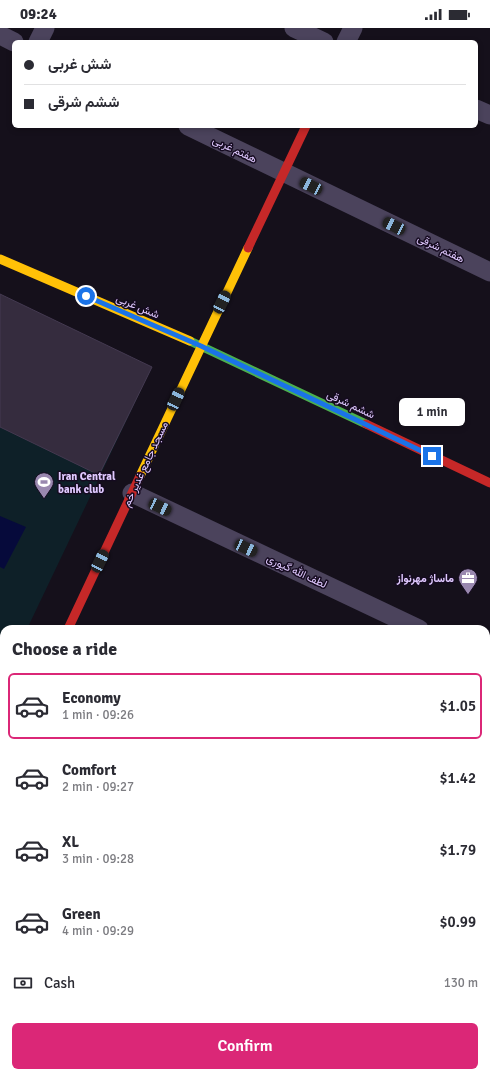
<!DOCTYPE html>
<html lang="en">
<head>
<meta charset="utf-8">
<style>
  :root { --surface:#fff; --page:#f2f2f3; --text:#2b2b33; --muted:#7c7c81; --line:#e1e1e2; --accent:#db2777 }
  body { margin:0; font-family:Signika,Vazirmatn,sans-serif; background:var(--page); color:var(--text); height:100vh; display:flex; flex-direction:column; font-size:15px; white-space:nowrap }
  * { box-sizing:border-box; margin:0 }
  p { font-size:13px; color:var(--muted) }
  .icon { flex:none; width:22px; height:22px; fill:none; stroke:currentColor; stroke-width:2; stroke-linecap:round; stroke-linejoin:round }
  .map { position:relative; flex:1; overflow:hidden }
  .details { position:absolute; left:0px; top:597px; width:490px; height:452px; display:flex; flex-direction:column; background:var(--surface); border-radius:12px 12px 0 0; box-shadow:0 2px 6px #0003 }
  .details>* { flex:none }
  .hud { position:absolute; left:12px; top:12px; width:466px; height:88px; border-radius:6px; box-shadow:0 2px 6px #0003; display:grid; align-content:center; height:88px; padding:0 12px; background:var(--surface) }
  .end { position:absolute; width:18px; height:18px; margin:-9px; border:5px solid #1a73e8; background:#fff; box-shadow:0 0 0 2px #fff }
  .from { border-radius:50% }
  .bubble { position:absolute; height:28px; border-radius:6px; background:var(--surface); box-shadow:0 2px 6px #0003; font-size:13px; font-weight:600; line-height:28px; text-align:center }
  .car { position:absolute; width:12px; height:24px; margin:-12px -6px; border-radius:5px; box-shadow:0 0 3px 1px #0007; background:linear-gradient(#222 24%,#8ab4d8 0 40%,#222 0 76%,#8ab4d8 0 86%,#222 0) }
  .hud b { display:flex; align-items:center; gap:14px; height:38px; font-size:15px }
  .hud b+b { border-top:1px solid var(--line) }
  .hud i { width:10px; height:10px; background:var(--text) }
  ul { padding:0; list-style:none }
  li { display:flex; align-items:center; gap:12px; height:66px; margin:0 8px 6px; padding:0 4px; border:2px solid transparent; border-radius:6px }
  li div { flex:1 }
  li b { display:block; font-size:15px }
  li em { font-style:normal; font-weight:600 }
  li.active { border-color:var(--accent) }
  li>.icon { width:36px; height:36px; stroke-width:1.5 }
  h2 { padding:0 12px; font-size:18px; line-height:48px }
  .pay { display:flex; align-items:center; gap:10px; height:44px; padding:0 12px; font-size:15px }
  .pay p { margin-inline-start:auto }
  .action { display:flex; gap:8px; margin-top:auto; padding:8px 12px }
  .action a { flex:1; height:46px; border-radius:6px; background:var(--accent); color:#fff; font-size:16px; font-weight:600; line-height:46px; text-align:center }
  .status { display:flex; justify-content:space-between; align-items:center; height:28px; padding:0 20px; background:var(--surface); direction:ltr }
  .status svg { height:11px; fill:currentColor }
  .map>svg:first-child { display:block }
</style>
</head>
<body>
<div class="status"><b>09:24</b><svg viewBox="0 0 49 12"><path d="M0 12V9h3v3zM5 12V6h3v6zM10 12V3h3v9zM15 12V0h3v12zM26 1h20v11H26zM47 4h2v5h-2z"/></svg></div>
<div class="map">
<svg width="490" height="1049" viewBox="0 0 490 1049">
  <rect width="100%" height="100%" fill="#15101b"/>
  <path fill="#0e2028" d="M0,266L152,339L27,601H4V650L0,658Z
    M174,1045H229L238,1049H172Z"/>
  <path fill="#060a3b" d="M0,488L26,499L4,541L0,539Z"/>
  <path fill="#352c3e" stroke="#443950" d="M0,266L152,339L99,447L0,399Z"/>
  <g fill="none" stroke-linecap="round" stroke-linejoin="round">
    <path stroke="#4b435c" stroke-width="19" d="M294,0L324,14
      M0,7L14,14
      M38,14L45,0
      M346,14L353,0
      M476,81L490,87
      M188,98L490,244
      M132,465L419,601
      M0,744L4,735
      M0,760L4,762
      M486,816L490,818
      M0,923L4,925
      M486,990L490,992
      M260,1045L269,1049"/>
    <path stroke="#4caf50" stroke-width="9" d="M190,313L366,396
      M486,650L490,642"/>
    <path stroke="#ffc107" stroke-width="9" d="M0,231L190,313
      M140,448L248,220
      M298,1049L300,1045"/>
    <path stroke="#c62828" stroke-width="9" d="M248,220L306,98
      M366,396L490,455
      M68,601L140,448"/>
  </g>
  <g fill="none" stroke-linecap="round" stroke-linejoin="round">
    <path stroke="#1a73e8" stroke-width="5" d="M86,268L201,318L432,428"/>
  </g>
  <defs>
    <symbol id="stadium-pin" viewBox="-11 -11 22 30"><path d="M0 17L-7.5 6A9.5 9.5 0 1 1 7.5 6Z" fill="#9988af" stroke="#150b20"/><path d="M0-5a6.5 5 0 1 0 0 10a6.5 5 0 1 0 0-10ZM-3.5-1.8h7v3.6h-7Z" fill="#fff"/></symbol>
    <symbol id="office-pin" viewBox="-11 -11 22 30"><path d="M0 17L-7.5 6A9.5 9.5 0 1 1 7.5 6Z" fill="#9988af" stroke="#150b20"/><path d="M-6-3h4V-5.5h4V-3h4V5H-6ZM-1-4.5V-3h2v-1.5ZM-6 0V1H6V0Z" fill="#fff"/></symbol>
  </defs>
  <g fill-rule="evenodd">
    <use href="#stadium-pin" x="33" y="443" width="22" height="30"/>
    <use href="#office-pin" x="457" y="539" width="22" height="30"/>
  </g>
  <g text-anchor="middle" stroke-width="3" stroke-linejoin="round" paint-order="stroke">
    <g font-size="11" fill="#e0c9ff" stroke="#150b20">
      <text transform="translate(235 121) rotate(26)" y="4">هفتم غربی</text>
      <text transform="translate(441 220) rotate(26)" y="4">هفتم شرقی</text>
      <text transform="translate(138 278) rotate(23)" y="4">شش غربی</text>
      <text transform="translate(351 376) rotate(25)" y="4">ششم شرقی</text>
      <text transform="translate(145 436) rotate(-65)" y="4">مسجد جامع غدیر خم</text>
      <text transform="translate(297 543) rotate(25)" y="4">لطف الله گیوری</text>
    </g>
    <g font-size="11" font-weight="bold" fill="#e0c9ff" stroke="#150b20" text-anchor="start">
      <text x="58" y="452">Iran Central<tspan x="58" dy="13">bank club</tspan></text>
      <text x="454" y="554" text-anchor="end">ماساژ مهرنواز</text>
    </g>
  </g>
</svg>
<i class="end from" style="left:86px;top:268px"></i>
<i class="end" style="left:432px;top:428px"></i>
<div class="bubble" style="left:399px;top:370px;width:66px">1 min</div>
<i class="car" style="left:311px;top:158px;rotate:296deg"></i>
<i class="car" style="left:394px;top:198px;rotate:296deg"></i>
<i class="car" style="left:222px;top:274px;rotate:26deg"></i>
<i class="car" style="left:176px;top:371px;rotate:25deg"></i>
<i class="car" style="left:160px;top:479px;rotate:115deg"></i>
<i class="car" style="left:246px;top:520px;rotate:115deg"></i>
<i class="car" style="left:100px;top:533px;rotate:26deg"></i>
<div class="hud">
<b><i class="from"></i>شش غربی</b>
<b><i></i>ششم شرقی</b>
</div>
<section class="details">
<h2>Choose a ride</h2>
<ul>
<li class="active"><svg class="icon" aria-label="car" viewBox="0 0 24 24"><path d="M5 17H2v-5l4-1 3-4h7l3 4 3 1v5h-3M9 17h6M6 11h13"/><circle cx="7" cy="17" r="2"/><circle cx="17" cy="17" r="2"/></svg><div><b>Economy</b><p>1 min · 09:26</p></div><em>$1.05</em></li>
<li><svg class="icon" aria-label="car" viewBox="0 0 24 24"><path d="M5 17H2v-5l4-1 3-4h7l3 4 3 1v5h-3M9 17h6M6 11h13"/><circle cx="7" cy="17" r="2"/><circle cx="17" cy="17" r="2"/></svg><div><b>Comfort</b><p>2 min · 09:27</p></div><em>$1.42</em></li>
<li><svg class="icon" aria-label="car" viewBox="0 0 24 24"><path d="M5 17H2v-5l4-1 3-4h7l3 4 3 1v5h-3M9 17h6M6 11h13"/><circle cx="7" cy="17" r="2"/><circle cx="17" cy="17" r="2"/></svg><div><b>XL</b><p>3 min · 09:28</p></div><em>$1.79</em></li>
<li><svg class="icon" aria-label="car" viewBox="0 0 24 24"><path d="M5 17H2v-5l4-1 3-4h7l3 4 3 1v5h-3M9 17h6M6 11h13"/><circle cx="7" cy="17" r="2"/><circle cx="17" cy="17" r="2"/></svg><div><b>Green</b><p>4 min · 09:29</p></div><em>$0.99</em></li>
</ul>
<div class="pay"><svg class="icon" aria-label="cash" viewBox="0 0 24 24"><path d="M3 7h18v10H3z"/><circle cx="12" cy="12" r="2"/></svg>Cash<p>130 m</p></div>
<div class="action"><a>Confirm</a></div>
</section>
</div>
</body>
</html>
